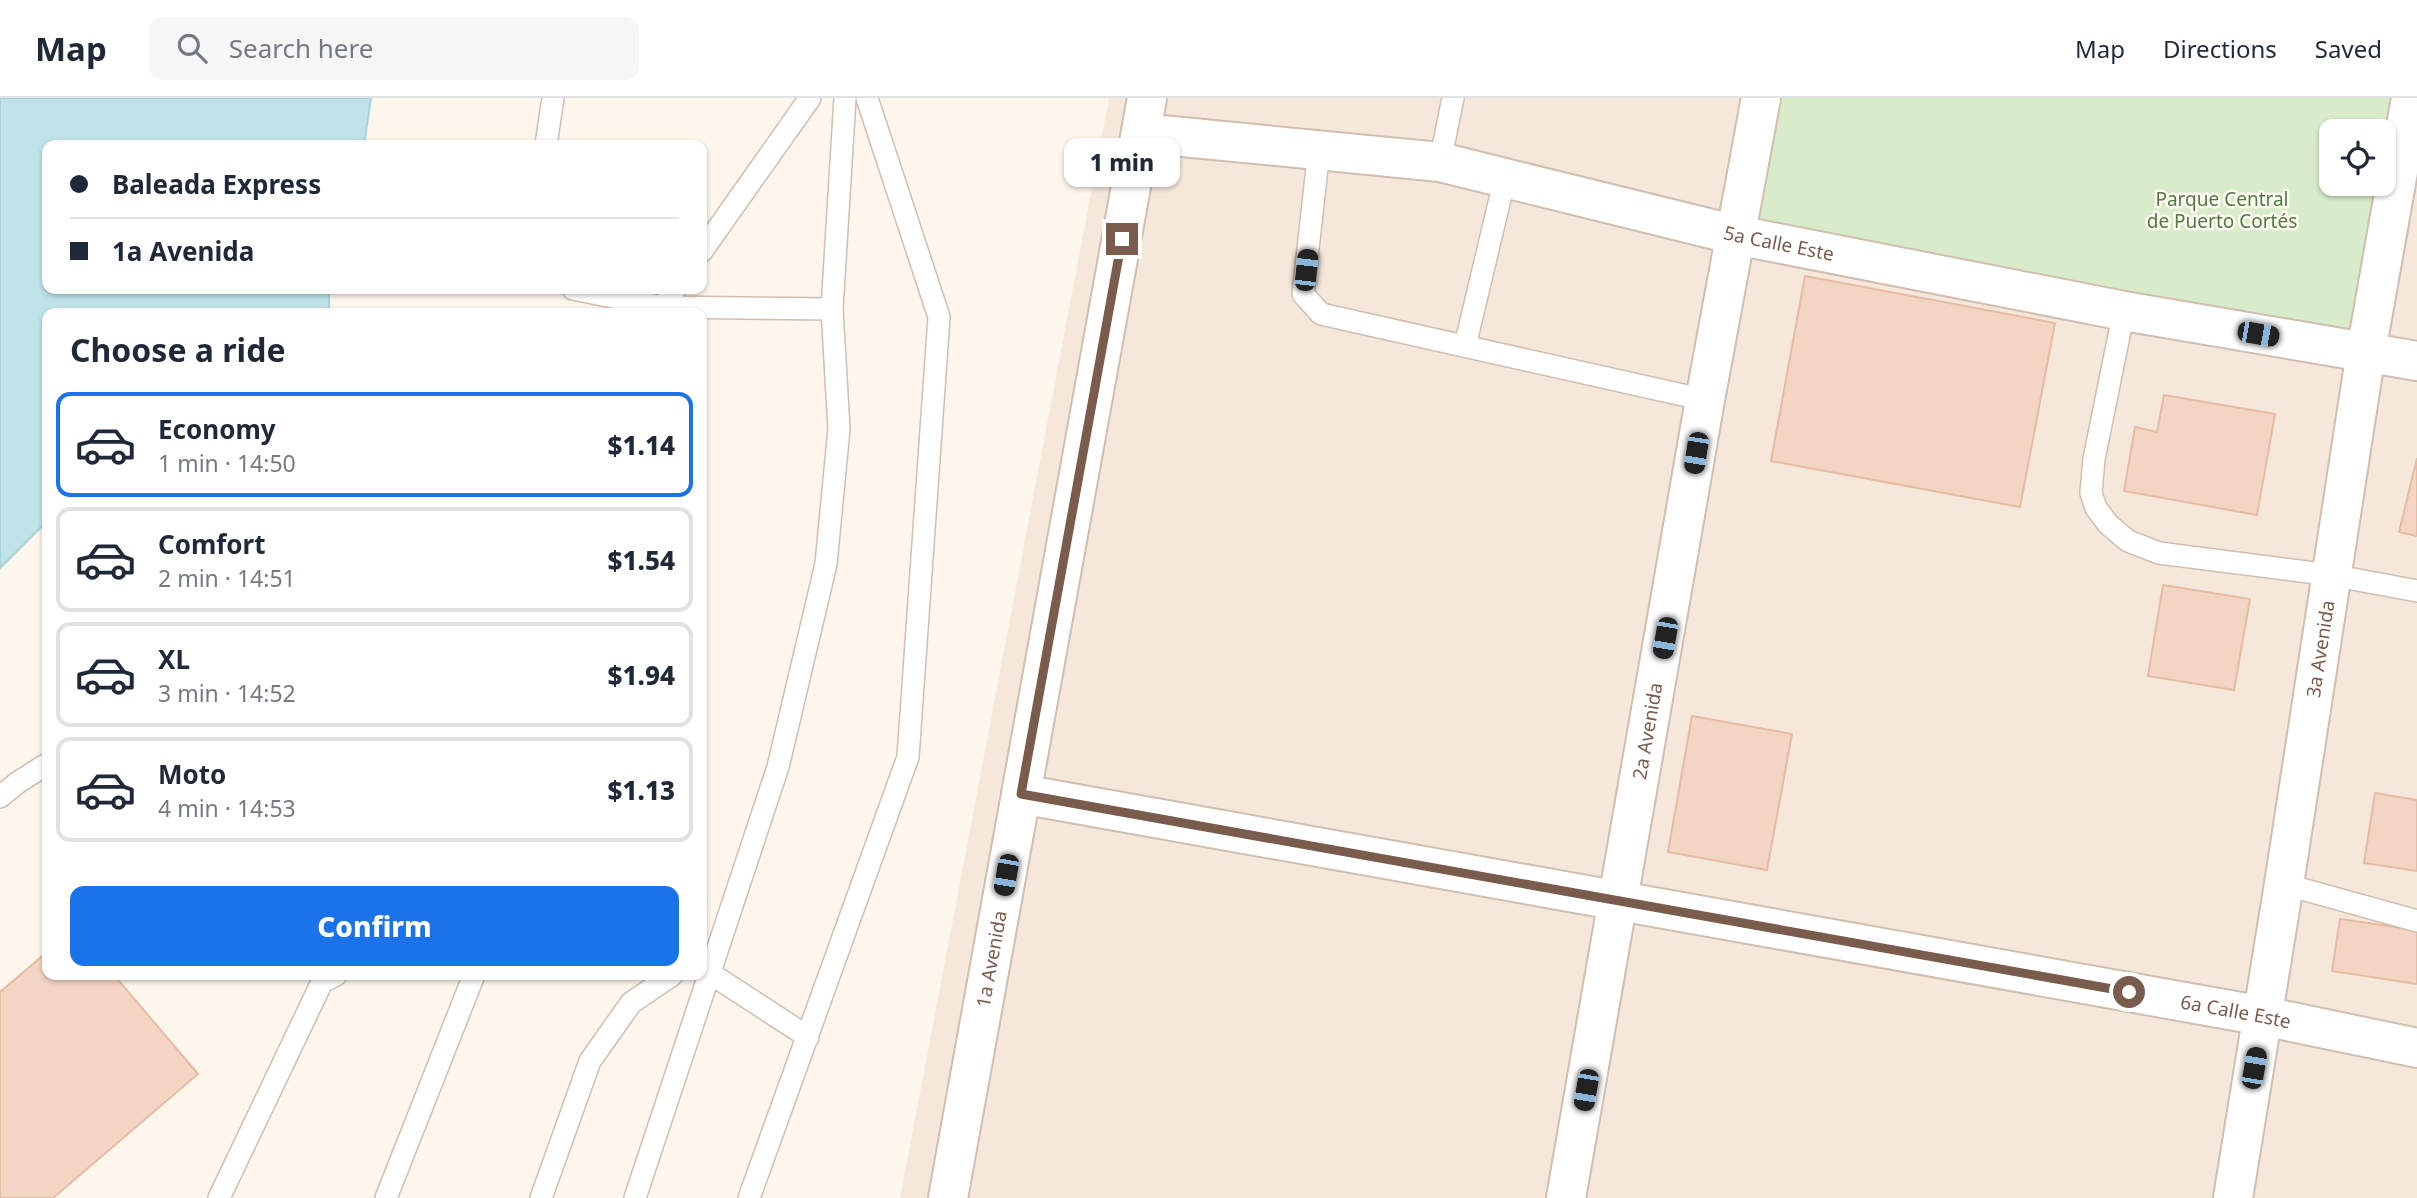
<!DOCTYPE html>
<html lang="en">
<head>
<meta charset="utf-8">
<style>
  :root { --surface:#fff; --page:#f6f6f7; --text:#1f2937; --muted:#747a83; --line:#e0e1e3; --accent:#1a73e8 }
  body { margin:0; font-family:"Noto Sans",sans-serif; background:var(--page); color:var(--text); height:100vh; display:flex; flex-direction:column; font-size:26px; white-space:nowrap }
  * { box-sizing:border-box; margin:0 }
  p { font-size:23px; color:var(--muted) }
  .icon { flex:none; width:38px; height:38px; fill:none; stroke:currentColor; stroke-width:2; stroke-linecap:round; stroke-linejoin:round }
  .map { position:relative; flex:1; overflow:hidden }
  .sheet { position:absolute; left:42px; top:210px; width:665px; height:672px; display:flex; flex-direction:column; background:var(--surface); border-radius:14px; box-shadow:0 2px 5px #0004 }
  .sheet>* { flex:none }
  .guide { position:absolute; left:42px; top:42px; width:665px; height:154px; border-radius:14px; box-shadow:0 2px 5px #0004; display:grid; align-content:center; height:154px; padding:0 28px; background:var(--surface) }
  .buttons { position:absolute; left:2319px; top:21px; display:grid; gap:14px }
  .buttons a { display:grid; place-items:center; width:77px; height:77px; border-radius:14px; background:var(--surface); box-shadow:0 2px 5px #0004; font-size:35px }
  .end { position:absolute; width:32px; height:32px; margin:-16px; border:9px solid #7a5c4d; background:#fff; box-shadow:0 0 0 4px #fff }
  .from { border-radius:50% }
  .bubble { position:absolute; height:49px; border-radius:14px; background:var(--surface); box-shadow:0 2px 5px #0004; font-size:23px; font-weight:800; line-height:49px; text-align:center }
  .car { position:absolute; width:21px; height:42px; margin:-21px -10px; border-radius:9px; box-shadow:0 0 5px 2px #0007; background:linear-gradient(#222 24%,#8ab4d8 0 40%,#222 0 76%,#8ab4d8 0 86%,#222 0) }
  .guide b { display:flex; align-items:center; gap:24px; height:66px; font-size:26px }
  .guide b+b { border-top:2px solid var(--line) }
  .guide i { width:18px; height:18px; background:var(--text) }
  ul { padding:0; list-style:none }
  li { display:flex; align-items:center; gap:21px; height:105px; margin:0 14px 10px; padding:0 14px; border:4px solid var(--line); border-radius:14px }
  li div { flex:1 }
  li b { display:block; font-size:26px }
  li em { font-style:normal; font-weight:800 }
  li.on { border-color:var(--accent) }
  li>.icon { width:63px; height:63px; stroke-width:1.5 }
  h2 { padding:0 28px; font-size:32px; line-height:84px }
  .action { display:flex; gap:14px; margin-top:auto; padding:14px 28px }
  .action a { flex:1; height:80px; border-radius:14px; background:var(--accent); color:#fff; font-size:28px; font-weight:800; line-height:80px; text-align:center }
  header { display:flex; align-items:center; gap:42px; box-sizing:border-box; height:98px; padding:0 35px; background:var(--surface); border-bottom:2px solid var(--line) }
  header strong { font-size:33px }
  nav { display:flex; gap:38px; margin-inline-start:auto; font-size:24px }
  .search { width:490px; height:63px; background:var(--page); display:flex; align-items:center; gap:18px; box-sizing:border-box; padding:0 24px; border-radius:14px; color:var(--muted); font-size:26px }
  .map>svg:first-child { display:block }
</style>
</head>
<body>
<header>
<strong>Map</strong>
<div class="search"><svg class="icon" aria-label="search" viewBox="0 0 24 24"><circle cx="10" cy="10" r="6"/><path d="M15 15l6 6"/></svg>Search here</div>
<nav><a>Map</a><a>Directions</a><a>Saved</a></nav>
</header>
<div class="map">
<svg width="2417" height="1100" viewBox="0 0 2417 1100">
  <rect width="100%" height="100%" fill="#fdf6ec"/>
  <path fill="#f5e8da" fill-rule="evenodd" d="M1109,0H2417V1100H900ZM2331,33H2384V86H2331Z"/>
  <path fill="#d8ecc9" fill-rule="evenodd" d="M1761,0H2411L2366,254L1736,137ZM2331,33H2384V86H2331Z"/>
  <path fill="#bfe3e8" stroke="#a5d3da" stroke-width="2" d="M0,0H371L364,47H47V191H329V215H47V423L0,470Z"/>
  <path fill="#f3d5c3" stroke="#e6bba3" stroke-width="2" d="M1805,178L2055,225L2020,409L1771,363Z
    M2164,297L2275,316L2257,417L2124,393L2135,329L2157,334Z
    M2417,360V438L2399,434Z
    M2163,487L2250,501L2234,592L2148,578Z
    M1692,618L1792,636L1767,772L1668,754Z
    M2375,695L2417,702V773L2364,765Z
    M2340,821L2417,832V886L2332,873Z
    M47,854V877H114L198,976L53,1100H0V894Z"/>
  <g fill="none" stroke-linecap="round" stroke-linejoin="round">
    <defs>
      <path id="service" d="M546,47L553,0
        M1319,52L1303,196L1321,216L1705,302
        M1440,64L1453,0
        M702,153L810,0
        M573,191L662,209L832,211
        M2124,213L2094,361L2091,395L2096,410L2108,426L2128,443L2159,455L2331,477L2417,493
        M659,215L675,191
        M1465,248L1505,80
        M0,699L17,685L47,666
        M2284,786L2417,823
        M702,870L808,939
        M219,1100L322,884L336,877
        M386,1100L474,877
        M541,1100L590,963L631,905L672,877
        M635,1100L778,669L826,466L839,331L832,211L845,0
        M749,1100L908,659L939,219L867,0"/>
      <g id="minor">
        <path id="s1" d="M1141,35L1440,64L1736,137L2124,213L2417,263"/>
        <path id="s2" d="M1021,696L2263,918L2417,950"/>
        <path id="s3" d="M948,1100L1147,0"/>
        <path id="s4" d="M1566,1100L1705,302L1761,0"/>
        <path id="s5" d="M2233,1100L2284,786L2366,254L2411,0"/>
      </g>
    </defs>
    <use href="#service" stroke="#d1beb0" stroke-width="24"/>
    <use href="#minor" stroke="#d1beb0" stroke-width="42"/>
    <use href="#service" stroke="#fff" stroke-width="21"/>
    <use href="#minor" stroke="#fff" stroke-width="38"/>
  </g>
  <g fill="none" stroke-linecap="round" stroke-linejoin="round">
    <path stroke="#7a5c4d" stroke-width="9" d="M1122,141L1021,696L2129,894"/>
  </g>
  <g text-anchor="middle" stroke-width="5" stroke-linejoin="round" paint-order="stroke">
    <g font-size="19" fill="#537a41" stroke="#fffaf3">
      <text x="2222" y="108">Parque Central<tspan x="2222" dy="22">de Puerto Cortés</tspan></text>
    </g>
    <g font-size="19" fill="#7a5c4d" stroke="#fffaf3">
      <text dy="7" stroke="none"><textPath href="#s1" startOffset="649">5a Calle Este</textPath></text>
      <text dy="7" stroke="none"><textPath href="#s5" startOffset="556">3a Avenida</textPath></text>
      <text dy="7" stroke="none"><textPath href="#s4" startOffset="474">2a Avenida</textPath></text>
      <text dy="7" stroke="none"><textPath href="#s3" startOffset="243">1a Avenida</textPath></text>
      <text dy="7" stroke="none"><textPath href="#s2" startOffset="1234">6a Calle Este</textPath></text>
    </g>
  </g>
</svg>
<div class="buttons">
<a><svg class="icon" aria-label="locate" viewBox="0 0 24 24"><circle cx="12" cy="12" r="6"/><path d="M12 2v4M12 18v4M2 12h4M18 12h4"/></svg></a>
</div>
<i class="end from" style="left:2129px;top:894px"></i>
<i class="end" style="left:1122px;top:141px"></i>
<div class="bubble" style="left:1064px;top:40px;width:116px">1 min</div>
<i class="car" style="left:1306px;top:172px;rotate:6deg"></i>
<i class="car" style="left:2258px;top:236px;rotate:100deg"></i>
<i class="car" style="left:1696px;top:355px;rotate:189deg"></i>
<i class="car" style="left:1665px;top:540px;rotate:190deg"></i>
<i class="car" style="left:1006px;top:777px;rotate:190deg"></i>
<i class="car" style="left:2254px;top:970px;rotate:10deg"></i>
<i class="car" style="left:1586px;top:992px;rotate:190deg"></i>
<div class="guide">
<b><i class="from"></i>Baleada Express</b>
<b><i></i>1a Avenida</b>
</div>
<section class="sheet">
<h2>Choose a ride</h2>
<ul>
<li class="on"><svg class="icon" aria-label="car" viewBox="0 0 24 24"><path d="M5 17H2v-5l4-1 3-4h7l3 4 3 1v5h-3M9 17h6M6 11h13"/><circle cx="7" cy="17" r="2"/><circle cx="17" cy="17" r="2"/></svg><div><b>Economy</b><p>1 min · 14:50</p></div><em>$1.14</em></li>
<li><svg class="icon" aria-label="car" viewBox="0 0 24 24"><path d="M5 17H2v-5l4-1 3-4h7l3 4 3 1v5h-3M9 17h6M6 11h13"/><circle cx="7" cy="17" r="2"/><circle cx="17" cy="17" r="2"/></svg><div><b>Comfort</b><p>2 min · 14:51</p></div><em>$1.54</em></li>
<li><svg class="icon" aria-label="car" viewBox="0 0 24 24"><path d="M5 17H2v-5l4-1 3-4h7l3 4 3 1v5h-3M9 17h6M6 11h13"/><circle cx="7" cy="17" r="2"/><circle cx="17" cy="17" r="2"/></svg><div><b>XL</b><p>3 min · 14:52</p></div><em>$1.94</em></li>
<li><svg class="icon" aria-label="car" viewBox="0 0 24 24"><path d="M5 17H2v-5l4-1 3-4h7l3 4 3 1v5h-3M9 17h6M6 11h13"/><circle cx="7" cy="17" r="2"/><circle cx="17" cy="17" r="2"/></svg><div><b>Moto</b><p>4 min · 14:53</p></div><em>$1.13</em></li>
</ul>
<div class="action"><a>Confirm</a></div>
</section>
</div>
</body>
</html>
